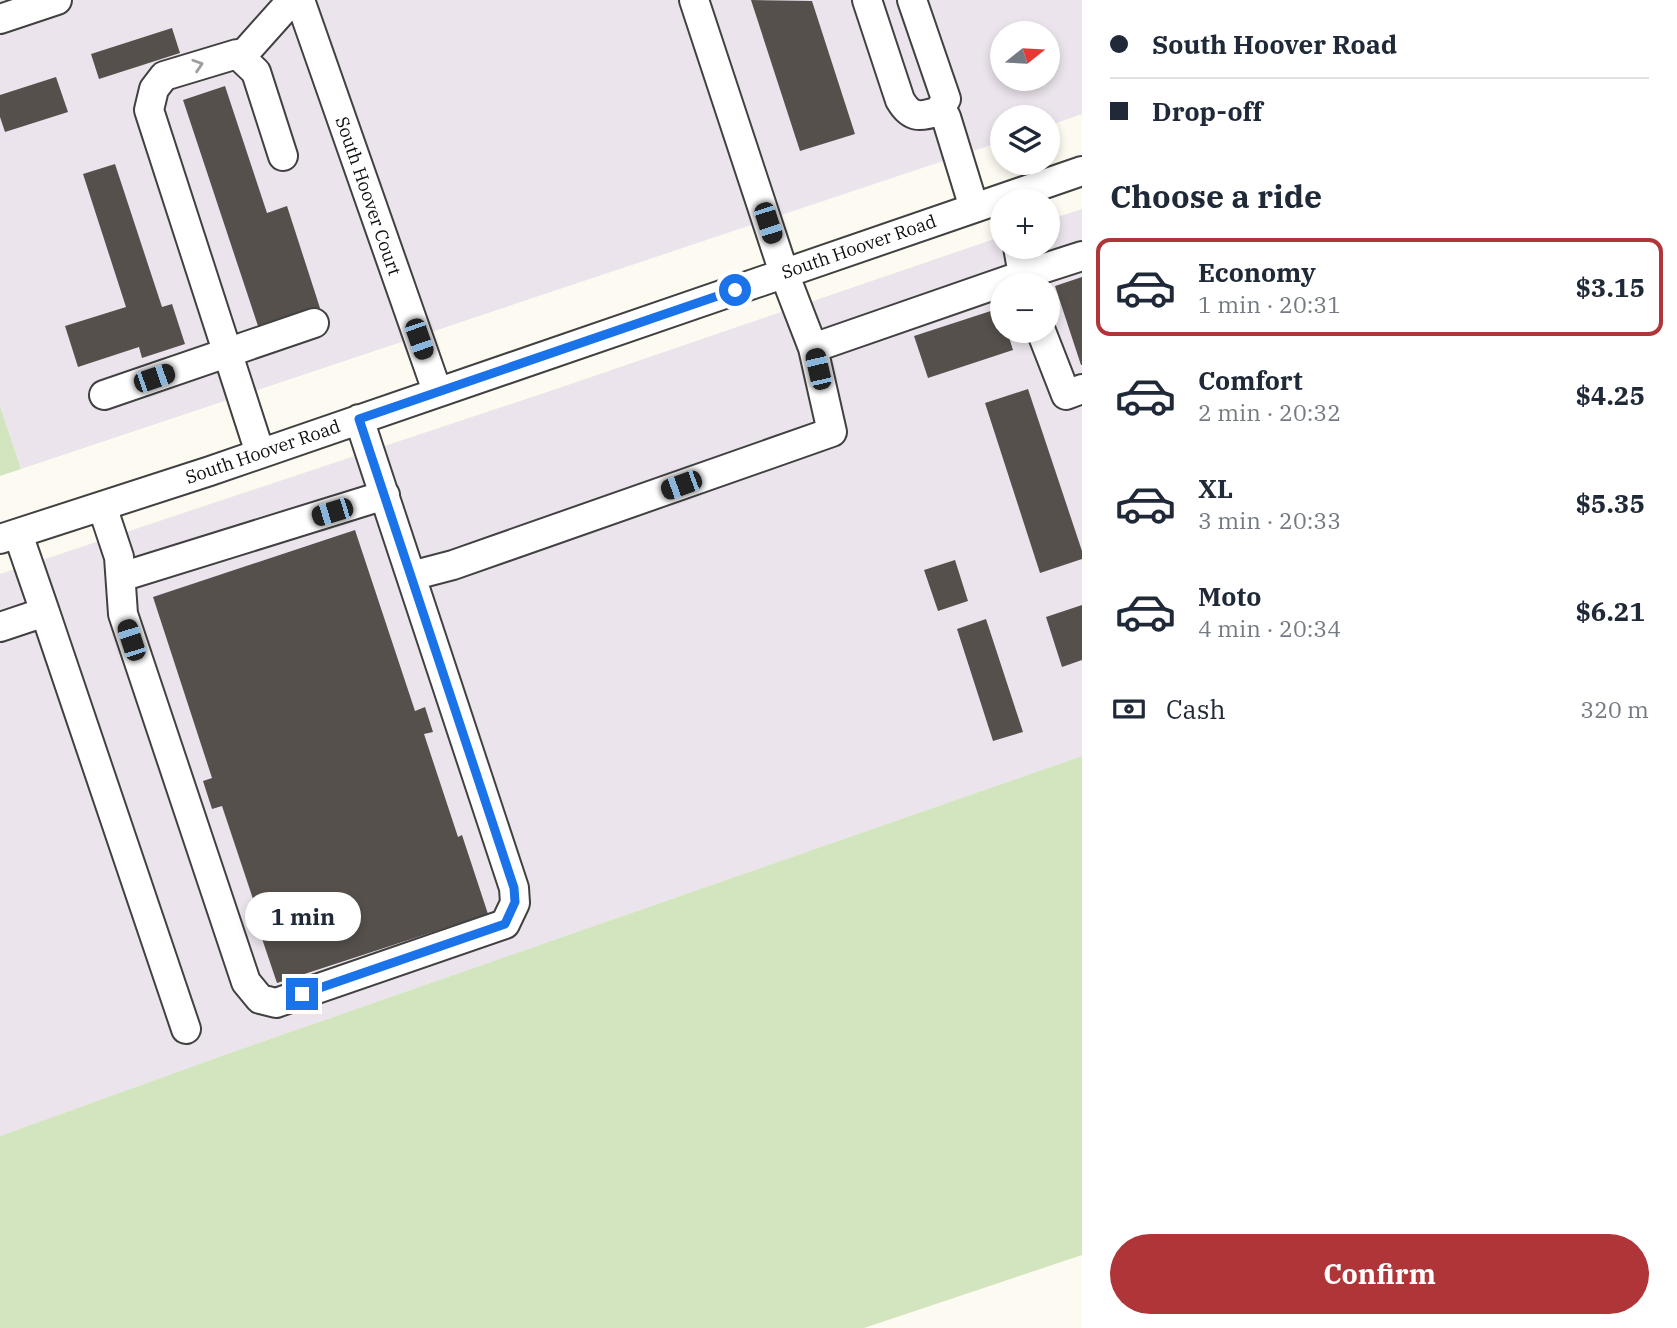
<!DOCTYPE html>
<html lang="en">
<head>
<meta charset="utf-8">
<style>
  :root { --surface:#fff; --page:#f2f2f3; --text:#1f2937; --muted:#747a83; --line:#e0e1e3; --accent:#b03539 }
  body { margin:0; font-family:"IBM Plex Serif",serif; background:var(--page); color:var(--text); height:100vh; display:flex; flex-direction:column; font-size:26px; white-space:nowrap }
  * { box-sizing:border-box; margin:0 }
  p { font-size:23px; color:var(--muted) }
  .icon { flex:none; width:38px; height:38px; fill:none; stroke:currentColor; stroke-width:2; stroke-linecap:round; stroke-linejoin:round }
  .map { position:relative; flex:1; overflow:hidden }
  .panel { display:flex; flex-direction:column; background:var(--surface); width:595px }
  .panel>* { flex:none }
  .top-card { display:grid; align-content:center; height:154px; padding:0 28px; background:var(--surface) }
  .needle { width:46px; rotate:72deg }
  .tools { position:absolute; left:990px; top:21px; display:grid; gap:14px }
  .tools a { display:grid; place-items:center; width:70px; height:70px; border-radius:50%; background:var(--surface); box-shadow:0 4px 10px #0003; font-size:35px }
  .end { position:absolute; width:32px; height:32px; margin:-16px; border:9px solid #1a73e8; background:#fff; box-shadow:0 0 0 4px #fff }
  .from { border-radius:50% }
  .bubble { position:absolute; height:49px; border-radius:24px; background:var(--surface); box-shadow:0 4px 10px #0003; font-size:23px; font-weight:800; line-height:49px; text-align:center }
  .car { position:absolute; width:21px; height:42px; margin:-21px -10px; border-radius:9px; box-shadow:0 0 5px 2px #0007; background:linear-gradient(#222 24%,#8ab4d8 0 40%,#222 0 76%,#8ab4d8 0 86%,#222 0) }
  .top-card b { display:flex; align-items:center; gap:24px; height:66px; font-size:26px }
  .top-card b+b { border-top:2px solid var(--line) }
  .top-card i { width:18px; height:18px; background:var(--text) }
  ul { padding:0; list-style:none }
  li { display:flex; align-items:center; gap:21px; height:98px; margin:0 14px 10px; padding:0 14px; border:4px solid transparent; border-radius:14px }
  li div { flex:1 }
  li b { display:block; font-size:26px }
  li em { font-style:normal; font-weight:800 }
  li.active { border-color:var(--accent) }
  li>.icon { width:63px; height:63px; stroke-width:1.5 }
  h2 { padding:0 28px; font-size:32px; line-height:84px }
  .pay { display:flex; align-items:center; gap:18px; height:77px; padding:0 28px; font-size:26px }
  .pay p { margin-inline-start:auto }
  .primary-button { display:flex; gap:14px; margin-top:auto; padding:14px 28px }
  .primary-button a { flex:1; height:80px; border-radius:42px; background:var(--accent); color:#fff; font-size:28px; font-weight:800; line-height:80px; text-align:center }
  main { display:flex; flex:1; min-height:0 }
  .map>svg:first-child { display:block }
</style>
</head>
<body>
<main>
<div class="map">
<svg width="1082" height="1328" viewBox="0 0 1082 1328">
  <rect width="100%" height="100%" fill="#fdfbf1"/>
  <path fill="#ebe4ec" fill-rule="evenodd" d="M0,0H1082V114L1048,126V117H1003V141L21,469L0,406ZM1003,33H1048V79H1003Z
    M1082,209V756L227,1054L0,1136V574L559,388L1003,236V247H1048V220ZM1003,285H1048V331H1003Z"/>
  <path fill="#d2e5be" d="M0,406L21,469L0,476Z
    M1082,756V1255L864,1328H0V1136L227,1054Z"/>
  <path fill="#56504c" d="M751,0L812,1L855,134L800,151Z
    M172,28L180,53L99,79L91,54Z
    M56,77L68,112L5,132L0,117V95Z
    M225,86L267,213L287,206L320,308L259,329L183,100Z
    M115,164L162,307L172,304L185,344L142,358L139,347L78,367L65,326L126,307L83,174Z
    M1082,277V365H1081L1055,286Z
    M1000,308L1003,317V331H1007L1013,350L928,378L914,336Z
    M1028,389L1082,551V559L1040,573L985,403Z
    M355,530L415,711L425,707L433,732L424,734L458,837L462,835L488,914L277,983L251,906L255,905L222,806L212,809L203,781L212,778L153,597Z
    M955,560L968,601L938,611L924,570Z
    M1082,605V660L1062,667L1046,617Z
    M986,619L1023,732L993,741L957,629Z"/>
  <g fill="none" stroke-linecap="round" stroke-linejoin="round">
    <defs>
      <path id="minor" d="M300,0L437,391
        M694,0L784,273L813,348L1023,275L1018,247
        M867,0L900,100C911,119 921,117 939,111L946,117L974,208
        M912,0L946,99L939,111
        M0,19L57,0
        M242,56L292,0
        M1026,285L1023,275L1082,256
        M1041,331L1066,395L1082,389
        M104,395L314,323
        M260,453L149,110L154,89L164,76L237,54L256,72L283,156
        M102,506L119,557L123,614L246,982L260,999L276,1003L505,924L515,903L514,888L359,419
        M0,539L210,471L1082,171
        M411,576L453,565L832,432L813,348
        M121,577L385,495
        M45,612L186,1029
        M0,627L45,612L18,534"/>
    </defs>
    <use href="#minor" stroke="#414141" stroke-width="32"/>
    <use href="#minor" stroke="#fff" stroke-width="28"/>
  </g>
  <defs><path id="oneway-chevron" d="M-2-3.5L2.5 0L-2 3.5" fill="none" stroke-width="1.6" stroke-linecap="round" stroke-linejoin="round" transform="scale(1.75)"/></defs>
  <use stroke="#9f9f9f" href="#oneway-chevron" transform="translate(198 65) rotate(-18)"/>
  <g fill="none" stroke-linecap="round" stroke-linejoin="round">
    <path stroke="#1a73e8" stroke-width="9" d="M302,994L505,924L515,902L514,888L359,419L735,290"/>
  </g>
  <g text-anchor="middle" stroke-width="7" stroke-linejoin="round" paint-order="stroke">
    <g font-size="18" fill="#0e0e0e" stroke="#fff">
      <text transform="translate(368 196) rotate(71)" y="6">South Hoover Court</text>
      <text transform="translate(859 247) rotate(-19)" y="6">South Hoover Road</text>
      <text transform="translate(263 452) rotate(-19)" y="6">South Hoover Road</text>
    </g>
  </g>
</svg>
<div class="tools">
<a><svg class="needle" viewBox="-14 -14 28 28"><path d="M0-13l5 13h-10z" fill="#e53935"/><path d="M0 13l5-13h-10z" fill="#747a83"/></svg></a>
<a><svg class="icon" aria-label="layers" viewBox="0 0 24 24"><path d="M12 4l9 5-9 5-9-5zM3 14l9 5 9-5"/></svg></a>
<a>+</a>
<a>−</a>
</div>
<i class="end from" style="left:735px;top:290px"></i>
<i class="end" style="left:302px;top:994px"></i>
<div class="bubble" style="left:245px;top:892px;width:116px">1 min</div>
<i class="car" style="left:768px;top:223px;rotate:162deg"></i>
<i class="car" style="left:419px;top:339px;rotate:161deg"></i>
<i class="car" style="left:818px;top:369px;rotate:347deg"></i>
<i class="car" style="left:154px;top:378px;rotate:71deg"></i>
<i class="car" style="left:681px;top:485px;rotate:250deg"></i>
<i class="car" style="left:332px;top:512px;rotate:253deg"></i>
<i class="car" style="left:131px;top:640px;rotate:342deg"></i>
</div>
<section class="panel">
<div class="top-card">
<b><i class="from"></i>South Hoover Road</b>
<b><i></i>Drop-off</b>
</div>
<h2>Choose a ride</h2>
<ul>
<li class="active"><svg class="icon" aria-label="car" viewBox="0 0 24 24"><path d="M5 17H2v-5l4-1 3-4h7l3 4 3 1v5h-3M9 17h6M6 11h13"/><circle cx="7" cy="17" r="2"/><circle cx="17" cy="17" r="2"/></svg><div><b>Economy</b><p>1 min · 20:31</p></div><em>$3.15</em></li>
<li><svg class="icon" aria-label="car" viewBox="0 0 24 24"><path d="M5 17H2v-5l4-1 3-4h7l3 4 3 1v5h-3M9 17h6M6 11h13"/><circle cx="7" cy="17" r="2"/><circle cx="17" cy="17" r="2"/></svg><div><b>Comfort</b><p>2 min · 20:32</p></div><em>$4.25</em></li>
<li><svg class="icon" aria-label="car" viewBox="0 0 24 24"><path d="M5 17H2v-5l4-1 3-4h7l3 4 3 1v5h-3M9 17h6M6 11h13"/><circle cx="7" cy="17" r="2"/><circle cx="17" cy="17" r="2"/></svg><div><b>XL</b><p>3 min · 20:33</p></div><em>$5.35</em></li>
<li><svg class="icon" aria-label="car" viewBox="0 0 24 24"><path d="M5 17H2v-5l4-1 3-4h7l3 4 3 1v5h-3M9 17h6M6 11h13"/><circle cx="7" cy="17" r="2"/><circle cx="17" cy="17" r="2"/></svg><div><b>Moto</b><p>4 min · 20:34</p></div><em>$6.21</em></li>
</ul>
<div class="pay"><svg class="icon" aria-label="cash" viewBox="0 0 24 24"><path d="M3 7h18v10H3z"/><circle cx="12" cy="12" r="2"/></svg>Cash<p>320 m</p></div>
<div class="primary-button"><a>Confirm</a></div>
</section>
</main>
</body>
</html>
